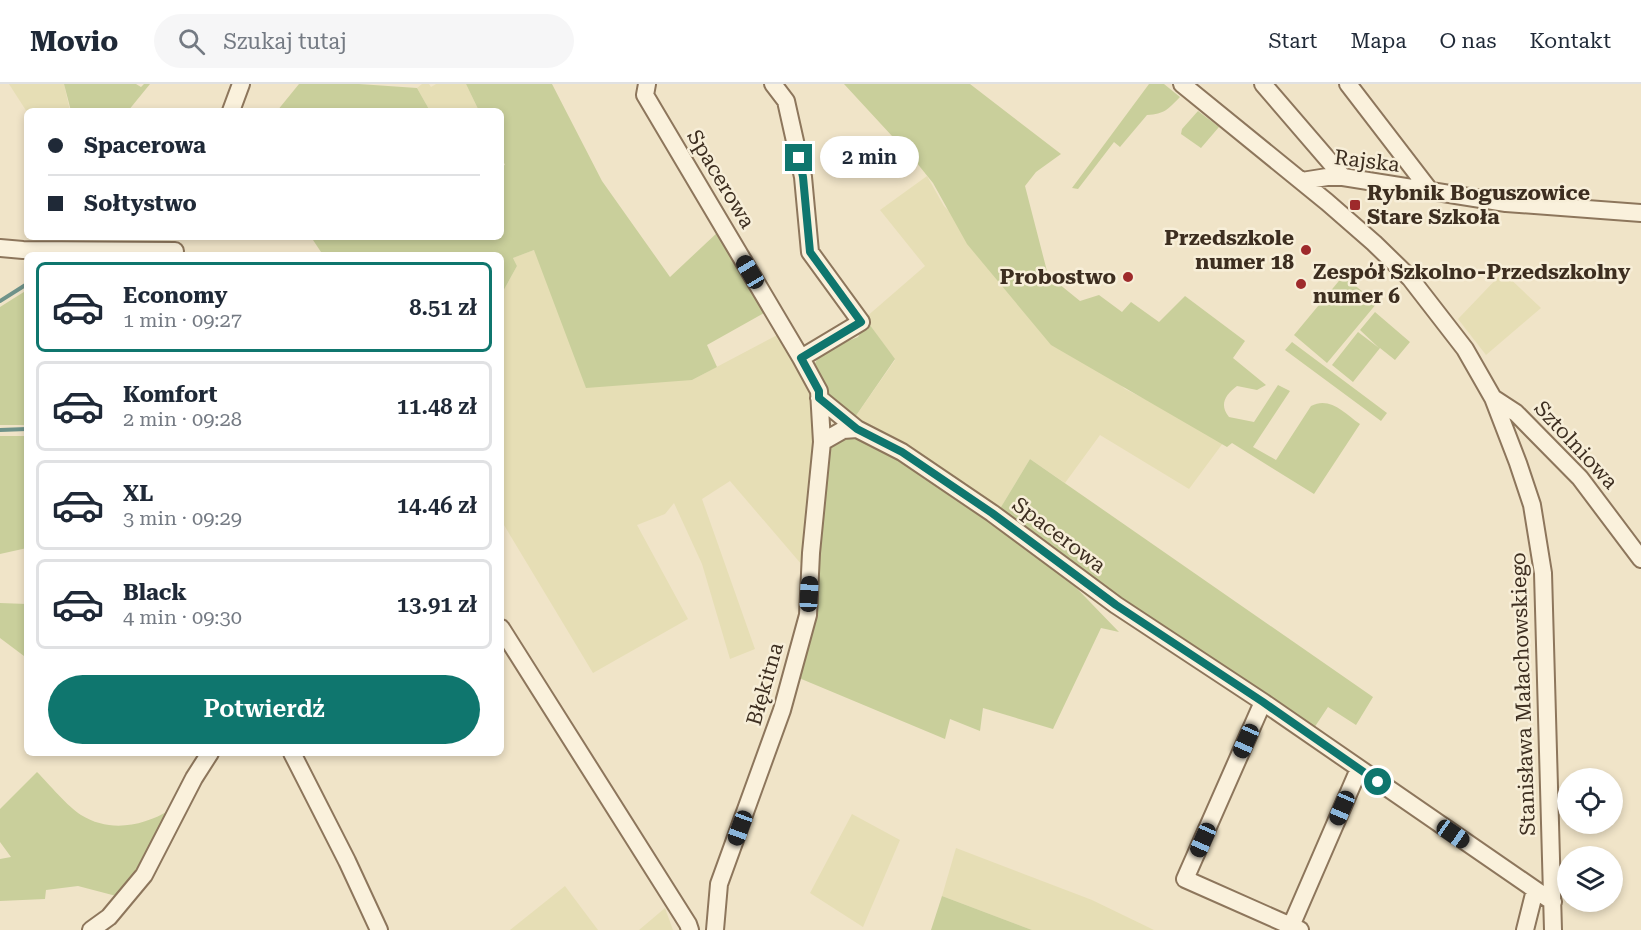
<!DOCTYPE html>
<html lang="pl">
<head>
<meta charset="utf-8">
<style>
  :root { --surface:#fff; --page:#f6f6f7; --text:#1f2937; --muted:#747a83; --line:#e0e1e3; --accent:#0f766e }
  body { margin:0; font-family:"Roboto Serif",serif; background:var(--page); color:var(--text); height:100vh; display:flex; flex-direction:column; font-size:22px; white-space:nowrap }
  * { box-sizing:border-box; margin:0 }
  p { font-size:20px; color:var(--muted) }
  .icon { flex:none; width:33px; height:33px; fill:none; stroke:currentColor; stroke-width:2; stroke-linecap:round; stroke-linejoin:round }
  .map { position:relative; flex:1; overflow:hidden }
  .drawer { position:absolute; left:24px; top:168px; width:480px; height:504px; display:flex; flex-direction:column; background:var(--surface); border-radius:9px; box-shadow:0 3px 9px #0003 }
  .drawer>* { flex:none }
  .guide { position:absolute; left:24px; top:24px; width:480px; height:132px; border-radius:9px; box-shadow:0 3px 9px #0003; display:grid; align-content:center; height:132px; padding:0 24px; background:var(--surface) }
  .controls { position:absolute; left:1557px; top:684px; display:grid; gap:12px }
  .controls a { display:grid; place-items:center; width:66px; height:66px; border-radius:50%; background:var(--surface); box-shadow:0 3px 9px #0003; font-size:30px }
  .end { position:absolute; width:27px; height:27px; margin:-14px; border:8px solid #0f766e; background:#fff; box-shadow:0 0 0 3px #fff }
  .from { border-radius:50% }
  .bubble { position:absolute; height:42px; border-radius:21px; background:var(--surface); box-shadow:0 3px 9px #0003; font-size:20px; font-weight:600; line-height:42px; text-align:center }
  .car { position:absolute; width:18px; height:36px; margin:-18px -9px; border-radius:8px; box-shadow:0 0 4px 2px #0007; background:linear-gradient(#222 24%,#8ab4d8 0 40%,#222 0 76%,#8ab4d8 0 86%,#222 0) }
  .guide b { display:flex; align-items:center; gap:21px; height:57px; font-size:22px }
  .guide b+b { border-top:2px solid var(--line) }
  .guide i { width:15px; height:15px; background:var(--text) }
  ul { padding:10px 0 0; list-style:none }
  li { display:flex; align-items:center; gap:18px; height:90px; margin:0 12px 9px; padding:0 12px; border:3px solid var(--line); border-radius:9px }
  li div { flex:1 }
  li b { display:block; font-size:22px }
  li em { font-style:normal; font-weight:600 }
  li.active { border-color:var(--accent) }
  li>.icon { width:54px; height:54px; stroke-width:1.5 }
  .action { display:flex; gap:12px; margin-top:auto; padding:12px 24px }
  .action a { flex:1; height:69px; border-radius:36px; background:var(--accent); color:#fff; font-size:24px; font-weight:600; line-height:69px; text-align:center }
  header { display:flex; align-items:center; gap:36px; box-sizing:border-box; height:84px; padding:0 30px; background:var(--surface); border-bottom:2px solid var(--line) }
  header strong { font-size:28px }
  nav { display:flex; gap:33px; margin-inline-start:auto; font-size:21px }
  .search { width:420px; height:54px; background:var(--page); display:flex; align-items:center; gap:15px; box-sizing:border-box; padding:0 21px; border-radius:33px; color:var(--muted); font-size:22px }
  .map>svg:first-child { display:block }
</style>
</head>
<body>
<header>
<strong>Movio</strong>
<div class="search"><svg class="icon" aria-label="search" viewBox="0 0 24 24"><circle cx="10" cy="10" r="6"/><path d="M15 15l6 6"/></svg>Szukaj tutaj</div>
<nav><a>Start</a><a>Mapa</a><a>O nas</a><a>Kontakt</a></nav>
</header>
<div class="map">
<svg width="1641" height="846" viewBox="0 0 1641 846">
  <rect width="100%" height="100%" fill="#f0e4c8"/>
  <path fill="#e6deb5" d="M9,0H64L70,27L27,28Z
    M422,0H429L431,3L436,0H466L479,27H430L417,4Z
    M927,92L944,122L1125,305L1153,319L1223,359L1189,405L1100,351L1065,399L1030,375L998,428L853,336L895,276L865,234L925,182L880,126Z
    M534,166L692,296L785,247L816,323V366L802,481L730,397L702,415L755,565L730,575L702,480L674,419L665,430L637,441L688,535L593,589L501,436V211L517,182L513,174Z
    M1503,188L1541,224L1486,271L1458,235Z
    M852,730L900,756L863,843L810,809Z
    M956,764L1092,816L1154,846H1032L942,812Z
    M565,802L598,846H510Z
    M665,824L673,846H639Z"/>
  <path fill="#c9cf9b" d="M64,0H136L141,3L144,0H150L128,27H71Z
    M299,0H359L417,4L430,27H277Z
    M466,0H552L602,97L670,193L719,147L766,228L707,261L717,283L692,296L586,304L534,166L513,174L517,182L501,211V171H323L311,153H501V82L505,81L501,73V27H479Z
    M844,0H970L1061,70L1036,88L1025,102L1048,191L1080,217L1099,211L1122,228L1131,218L1159,238L1185,212L1245,257L1233,274L1266,301L1257,306L1237,302C1225,311 1219,321 1229,333L1254,338L1278,301L1290,307L1253,363L1276,376L1311,322C1330,312 1344,329 1360,340L1314,410L1232,359L1227,363L1051,261L967,160L933,99L916,78Z
    M1149,0H1164L1180,13C1168,25 1165,30 1147,31L1120,63L1114,58L1078,105L1072,104Z
    M1198,27L1219,43L1201,64L1181,50L1182,45Z
    M1343,192L1377,219L1327,279L1294,251Z
    M27,206V341H0V223Z
    M1375,228L1410,258L1395,276L1380,264L1353,298L1332,281L1358,248L1379,264L1360,246Z
    M867,237L895,275L853,336L828,314L813,283L821,268L858,253Z
    M1292,258L1387,329L1381,337L1285,266Z
    M866,351L1060,487L1119,548L1101,544L1053,645L983,624L980,647L950,635L945,655L799,594L818,527V477L828,362L836,352Z
    M0,352H27V464L0,470Z
    M1030,375L1373,613L1356,641L1328,623L1312,647L1115,511L998,428Z
    M0,519L27,520V596L24,572L0,554Z
    M37,688C49,700 68,723 81,731C110,749 143,742 170,726L138,791L120,813L78,802L46,806L45,815L0,817V775L11,773L0,758V725Z
    M942,812L1032,846H931Z"/>
  <g fill="none" stroke-linecap="round" stroke-linejoin="round">
    <path stroke="#6f938a" stroke-width="4" d="M0,217L27,200
      M0,346L27,345"/>
    <defs>
      <path id="minor" d="M647,0L645,11L801,274
        M1182,0L1327,118L1374,159L1410,194L1465,265L1493,314L1518,379L1532,421L1543,489L1553,846
        M1263,0L1343,93
        M1348,0L1431,108
        M231,27L241,0
        M1302,97L1327,93H1343L1506,119L1641,129
        M0,164L23,166L175,167
        M819,314L857,345
        M1493,314L1516,329L1580,394L1641,475
        M822,358L843,346L857,345L902,368L992,429L1116,521L1263,618L1553,818
        M501,544L688,840L690,846
        M1263,618L1185,795L1300,846
        M292,669L347,777L379,846
        M1291,842L1359,685
        M91,846L109,833L144,791L194,694L210,669
        M715,846L719,800L782,626L808,531L811,469L822,358L819,307L801,274L861,238L810,168L803,93L786,17L773,0
        M1525,846L1535,806"/>
    </defs>
    <use href="#minor" stroke="#8d765c" stroke-width="20"/>
    <use href="#minor" stroke="#faf1dc" stroke-width="16"/>
  </g>
  <g fill="none" stroke-linecap="round" stroke-linejoin="round">
    <path stroke="#0f766e" stroke-width="8" d="M799,74L803,93L810,168L861,238L801,274L819,307V314L857,345L902,368L992,429L1116,521L1263,618L1378,698"/>
  </g>
  <g fill="#9e2a2b" stroke="#f7eed8" stroke-width="2">
    <rect x="1349" y="115" width="12" height="12" rx="3"/>
    <circle cx="1306" cy="166" r="6"/>
    <circle cx="1128" cy="193" r="6"/>
    <circle cx="1301" cy="200" r="6"/>
  </g>
  <g text-anchor="middle" stroke-width="5" stroke-linejoin="round" paint-order="stroke">
    <g font-size="21" fill="#3d2e20" stroke="#f7eed8">
      <text transform="translate(1367 77) rotate(7)" y="7">Rajska</text>
      <text transform="translate(721 95) rotate(59)" y="7">Spacerowa</text>
      <text transform="translate(1576 361) rotate(47)" y="7">Sztolniowa</text>
      <text transform="translate(1059 451) rotate(37)" y="7">Spacerowa</text>
      <text transform="translate(765 600) rotate(-74)" y="7">Błękitna</text>
      <text transform="translate(1523 610) rotate(-92)" y="7">Stanisława Małachowskiego</text>
    </g>
    <g font-size="21" font-weight="bold" fill="#3d2e20" stroke="#f7eed8" text-anchor="start">
      <text x="1367" y="116">Rybnik Boguszowice<tspan x="1367" dy="24">Stare Szkoła</tspan></text>
      <text x="1294" y="161" text-anchor="end">Przedszkole<tspan x="1294" dy="24">numer 18</tspan></text>
      <text x="1313" y="195">Zespół Szkolno-Przedszkolny<tspan x="1313" dy="24">numer 6</tspan></text>
      <text x="1116" y="200" text-anchor="end">Probostwo</text>
    </g>
  </g>
</svg>
<div class="controls">
<a><svg class="icon" aria-label="locate" viewBox="0 0 24 24"><circle cx="12" cy="12" r="6"/><path d="M12 2v4M12 18v4M2 12h4M18 12h4"/></svg></a>
<a><svg class="icon" aria-label="layers" viewBox="0 0 24 24"><path d="M12 4l9 5-9 5-9-5zM3 14l9 5 9-5"/></svg></a>
</div>
<i class="end from" style="left:1378px;top:698px"></i>
<i class="end" style="left:799px;top:74px"></i>
<div class="bubble" style="left:820px;top:52px;width:99px">2 min</div>
<i class="car" style="left:750px;top:188px;rotate:329deg"></i>
<i class="car" style="left:809px;top:510px;rotate:3deg"></i>
<i class="car" style="left:1246px;top:657px;rotate:204deg"></i>
<i class="car" style="left:1342px;top:724px;rotate:203deg"></i>
<i class="car" style="left:740px;top:744px;rotate:200deg"></i>
<i class="car" style="left:1453px;top:750px;rotate:125deg"></i>
<i class="car" style="left:1203px;top:756px;rotate:204deg"></i>
<div class="guide">
<b><i class="from"></i>Spacerowa</b>
<b><i></i>Sołtystwo</b>
</div>
<section class="drawer">
<ul>
<li class="active"><svg class="icon" aria-label="car" viewBox="0 0 24 24"><path d="M5 17H2v-5l4-1 3-4h7l3 4 3 1v5h-3M9 17h6M6 11h13"/><circle cx="7" cy="17" r="2"/><circle cx="17" cy="17" r="2"/></svg><div><b>Economy</b><p>1 min · 09:27</p></div><em>8.51 zł</em></li>
<li><svg class="icon" aria-label="car" viewBox="0 0 24 24"><path d="M5 17H2v-5l4-1 3-4h7l3 4 3 1v5h-3M9 17h6M6 11h13"/><circle cx="7" cy="17" r="2"/><circle cx="17" cy="17" r="2"/></svg><div><b>Komfort</b><p>2 min · 09:28</p></div><em>11.48 zł</em></li>
<li><svg class="icon" aria-label="car" viewBox="0 0 24 24"><path d="M5 17H2v-5l4-1 3-4h7l3 4 3 1v5h-3M9 17h6M6 11h13"/><circle cx="7" cy="17" r="2"/><circle cx="17" cy="17" r="2"/></svg><div><b>XL</b><p>3 min · 09:29</p></div><em>14.46 zł</em></li>
<li><svg class="icon" aria-label="car" viewBox="0 0 24 24"><path d="M5 17H2v-5l4-1 3-4h7l3 4 3 1v5h-3M9 17h6M6 11h13"/><circle cx="7" cy="17" r="2"/><circle cx="17" cy="17" r="2"/></svg><div><b>Black</b><p>4 min · 09:30</p></div><em>13.91 zł</em></li>
</ul>
<div class="action"><a>Potwierdź</a></div>
</section>
</div>
</body>
</html>
